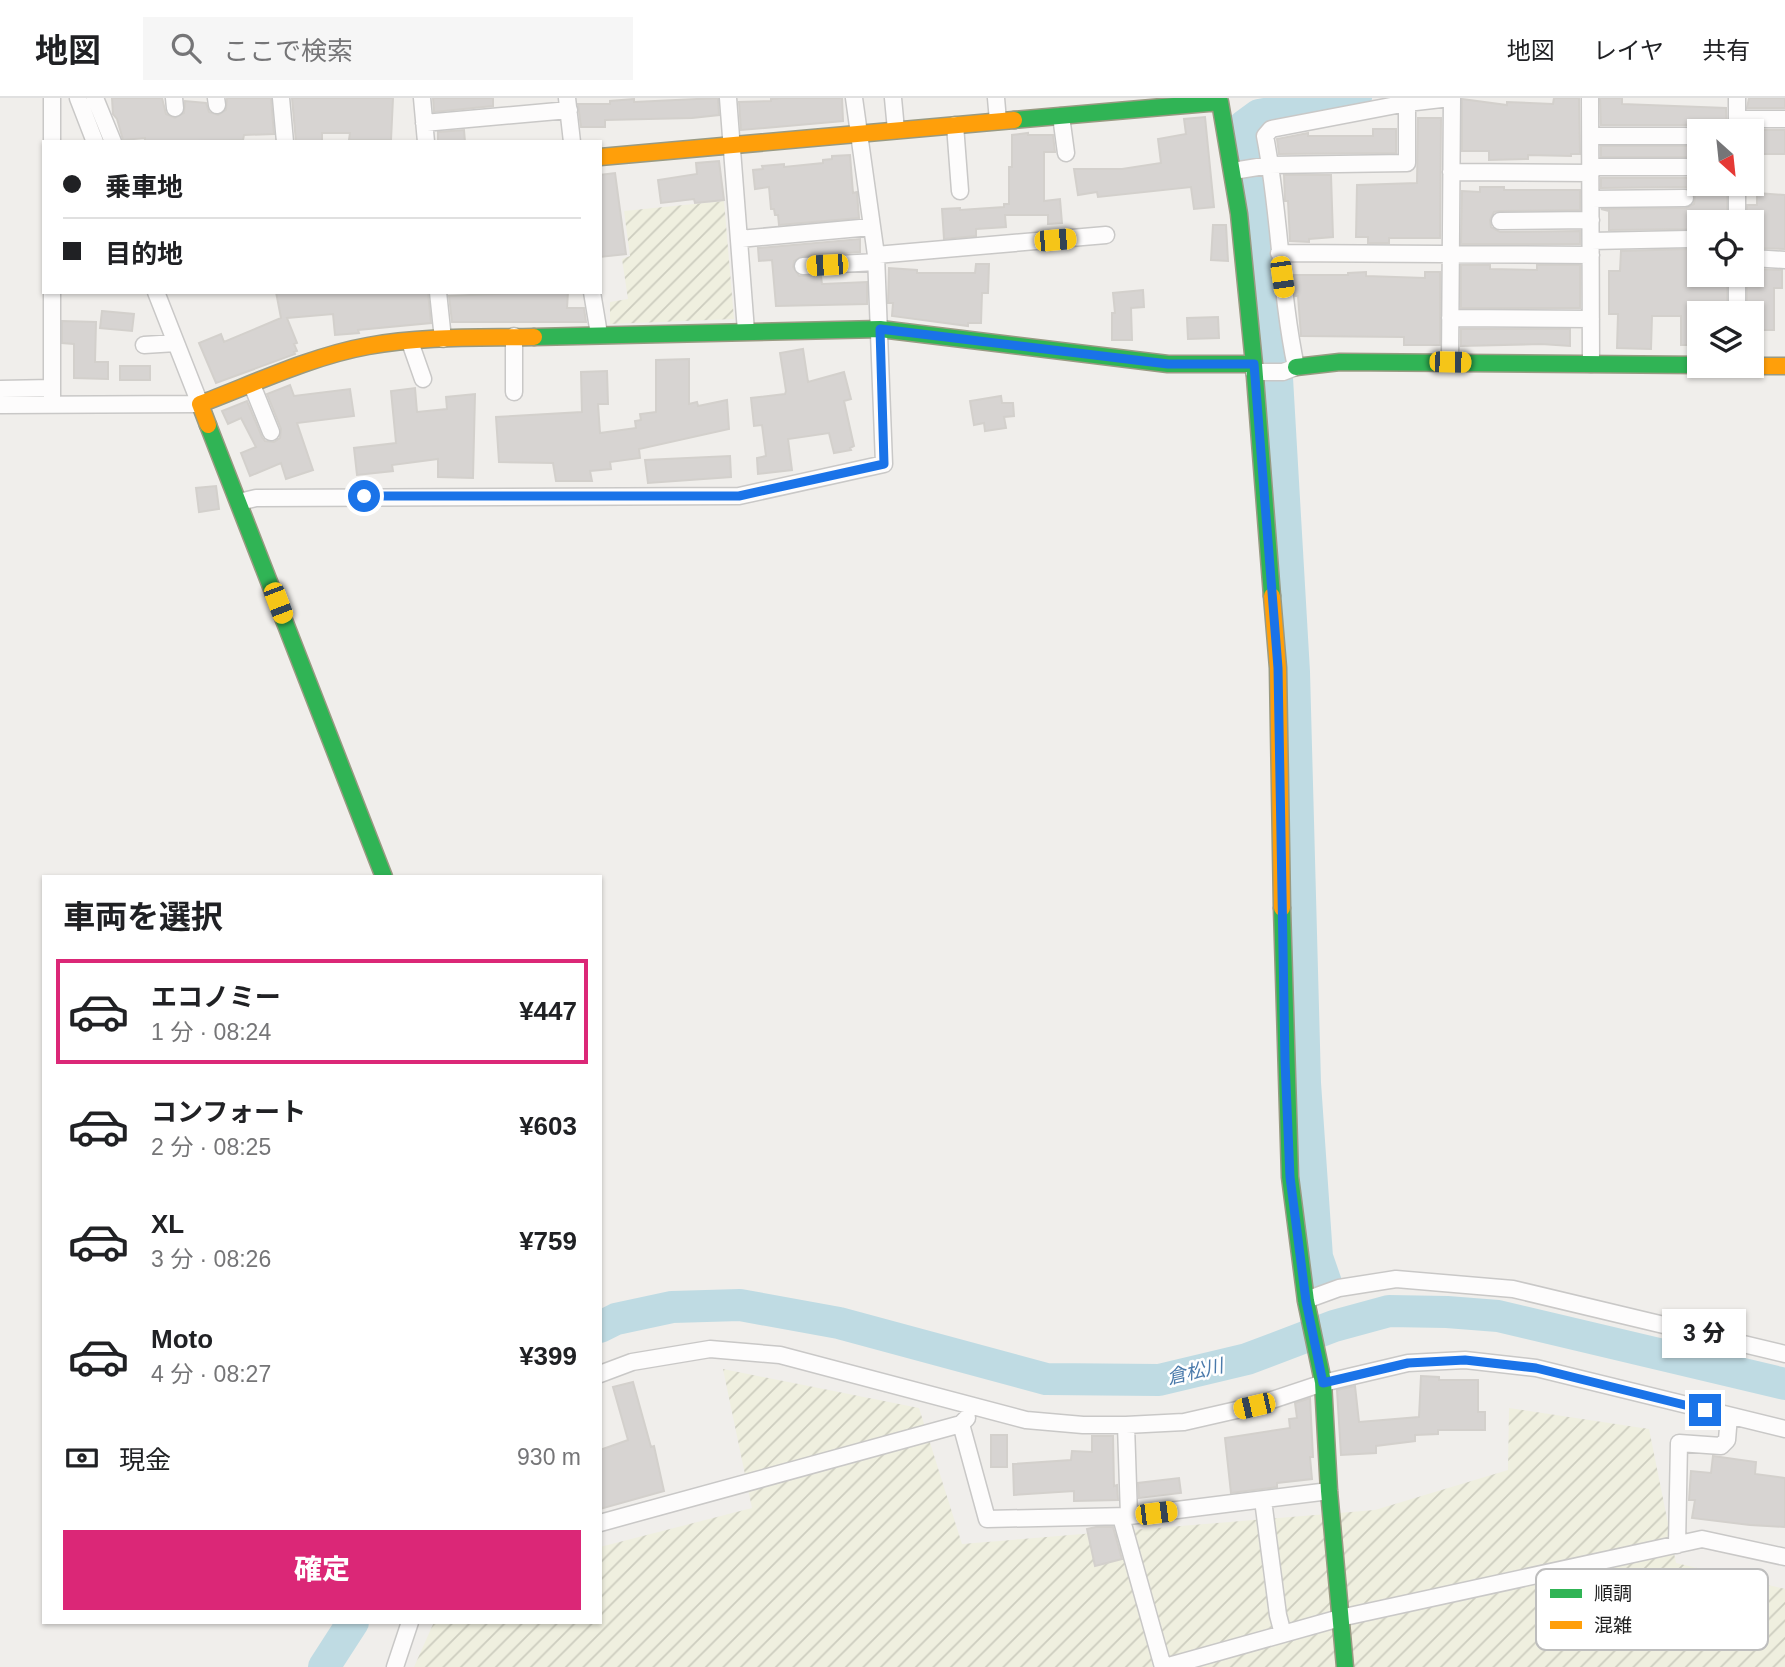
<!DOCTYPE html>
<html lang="ja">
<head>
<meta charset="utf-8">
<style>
  :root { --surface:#fff; --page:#f6f6f6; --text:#202124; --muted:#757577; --line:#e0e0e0; --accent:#db2777 }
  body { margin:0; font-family:Arial,"Noto Sans JP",sans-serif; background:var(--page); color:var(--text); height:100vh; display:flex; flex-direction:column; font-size:26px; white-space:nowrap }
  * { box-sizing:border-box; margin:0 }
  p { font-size:23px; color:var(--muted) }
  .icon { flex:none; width:38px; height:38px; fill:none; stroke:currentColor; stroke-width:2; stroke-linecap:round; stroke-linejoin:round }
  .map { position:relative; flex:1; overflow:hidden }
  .drawer { position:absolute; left:42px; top:777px; width:560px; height:749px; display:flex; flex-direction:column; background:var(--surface); border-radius:0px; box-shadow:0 2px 5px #0004 }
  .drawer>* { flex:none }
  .hud { position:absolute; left:42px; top:42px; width:560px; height:154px; border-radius:0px; box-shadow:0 2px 5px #0004; display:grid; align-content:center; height:154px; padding:0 21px; background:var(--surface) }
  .needle { width:46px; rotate:153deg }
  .controls { position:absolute; left:1687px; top:21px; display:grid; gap:14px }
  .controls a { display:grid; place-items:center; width:77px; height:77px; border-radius:0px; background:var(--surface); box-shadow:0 2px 5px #0004; font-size:35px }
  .end { position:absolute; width:32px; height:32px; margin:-16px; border:9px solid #1a73e8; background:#fff; box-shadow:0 0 0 4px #fff }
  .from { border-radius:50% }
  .bubble { position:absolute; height:49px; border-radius:0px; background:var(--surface); box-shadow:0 2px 5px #0004; font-size:23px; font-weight:800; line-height:49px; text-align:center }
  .car { position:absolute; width:21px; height:42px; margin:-21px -10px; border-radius:9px; box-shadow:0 0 5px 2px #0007; background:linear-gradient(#f5c518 24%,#345 0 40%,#f5c518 0 76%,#345 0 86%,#f5c518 0) }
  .hud b { display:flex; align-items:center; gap:24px; height:66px; font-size:26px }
  .hud b+b { border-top:2px solid var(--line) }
  .hud i { width:18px; height:18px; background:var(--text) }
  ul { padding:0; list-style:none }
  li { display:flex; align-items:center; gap:21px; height:105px; margin:0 14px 10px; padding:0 7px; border:4px solid transparent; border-radius:0px }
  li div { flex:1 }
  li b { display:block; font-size:26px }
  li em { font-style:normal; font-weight:800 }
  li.active { border-color:var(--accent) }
  li>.icon { width:63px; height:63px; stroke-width:1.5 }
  h2 { padding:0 21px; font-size:32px; line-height:84px }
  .pay { display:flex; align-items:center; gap:18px; height:77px; padding:0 21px; font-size:26px }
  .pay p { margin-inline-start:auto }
  .action { display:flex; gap:14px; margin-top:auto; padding:14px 21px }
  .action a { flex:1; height:80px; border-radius:0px; background:var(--accent); color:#fff; font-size:28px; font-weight:800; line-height:80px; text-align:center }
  header { display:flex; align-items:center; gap:42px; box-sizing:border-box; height:98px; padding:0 35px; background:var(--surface); border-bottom:2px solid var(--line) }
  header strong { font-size:33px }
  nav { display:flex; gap:38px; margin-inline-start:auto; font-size:24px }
  .search { width:490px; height:63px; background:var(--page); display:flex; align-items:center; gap:18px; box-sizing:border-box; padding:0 24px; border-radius:0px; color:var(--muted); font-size:26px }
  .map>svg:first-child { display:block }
</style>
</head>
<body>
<header>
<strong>地図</strong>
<div class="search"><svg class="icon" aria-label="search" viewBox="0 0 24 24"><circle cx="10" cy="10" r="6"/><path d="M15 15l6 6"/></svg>ここで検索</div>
<nav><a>地図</a><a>レイヤ</a><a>共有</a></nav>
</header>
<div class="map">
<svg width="1785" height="1569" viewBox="0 0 1785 1569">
  <defs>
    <pattern id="farmland-furrows" width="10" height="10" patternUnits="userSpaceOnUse" patternTransform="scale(1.75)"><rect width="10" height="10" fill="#efefdf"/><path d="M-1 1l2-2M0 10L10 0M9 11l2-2" fill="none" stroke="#cdcdbf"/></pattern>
  </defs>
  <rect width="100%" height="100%" fill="#f0eeeb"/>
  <path fill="url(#farmland-furrows)" d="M724,103L734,221L610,226V204L628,201L622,161L630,158L624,113Z
    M723,1271L919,1310L962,1446L1375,1412L1508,1372L1509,1310L1649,1331L1676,1465L1785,1491V1569H414L434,1524H600V1449L752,1410Z"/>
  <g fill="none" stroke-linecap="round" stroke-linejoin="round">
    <path stroke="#bfdbe3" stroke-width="32" d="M1326,1185L1317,1159L1305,985L1294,574L1276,263L1244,28L1259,17L1356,0
      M600,1229L616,1221L672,1209L740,1207L839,1225L1046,1281L1159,1282L1247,1261L1334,1228L1389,1213L1447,1214L1498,1218L1785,1286
      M324,1569L353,1524"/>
  </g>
  <path fill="#d7d4d2" stroke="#d3d0cc" stroke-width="2" d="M112,0H162L166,16L175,20L184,15L185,3L206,5L209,14L218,17L226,12L227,0H271L274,36L244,37L243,42L145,44V40L123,42L117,21L113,16Z
    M292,0H393L391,42H349L350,35H322V44H296Z
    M433,0H493V8L434,14Z
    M718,0L719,17L692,20L605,22V29H581L578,6H610V3L634,1V4Z
    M781,0H842L843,23L741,32L739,4L771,3V1Z
    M1554,0H1579L1580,56H1571V58L1528,57V61L1489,62V53H1462V1L1507,7V4L1553,6Z
    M1600,0H1622V6L1726,10L1727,33H1708L1699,27H1601Z
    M1749,0H1785V10H1747Z
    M1205,19L1214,109L1194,111L1191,89L1098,99L1097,94L1078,97L1074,71H1122L1161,65L1158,41L1186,36L1184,21Z
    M1418,20H1441L1440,140H1389V145H1368V139H1356L1357,87L1417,85Z
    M1373,31H1396V55L1279,56L1277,41L1308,35V38H1373Z
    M464,32L465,44H438V34Z
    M1747,32H1785V56H1760V43H1752V33Z
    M1028,35V37H1053L1055,54H1044V103L1060,101L1062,125L1048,126V117H1005L1006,129L976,131V138L944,141L942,111L960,110V112L1004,109V106H1009V69H1012V37Z
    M1601,48H1699V59H1601Z
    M850,57L853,95L857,94L859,120L779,127L778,117H775L774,111H771L769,89L755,91L753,72L763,71L762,68L784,66V69L823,65V62L832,61V58Z
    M719,63L724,102L695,105L694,101L661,105L658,82L697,76L696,65Z
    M615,75L626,156L600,159V77Z
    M1284,77H1331L1333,139L1309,141V144L1290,143L1288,103H1285Z
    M1699,80V86H1727V124H1699V129H1692V131L1609,132V113L1601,111L1686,110L1694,106L1695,99L1691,91L1685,89L1601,90V80Z
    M1480,89H1504V92H1580V112L1500,113L1494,114L1490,122L1491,129L1500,134L1580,133V146H1461L1462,93L1480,94Z
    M1757,95L1785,97V151L1752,150V124H1747V107H1757Z
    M1213,127H1226L1228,163L1211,162Z
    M860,141V154L802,158L794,163L793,169L799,178H821L822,186L867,184V206L776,208L772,162L759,163L758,150Z
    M1690,151L1689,177H1727V215H1699V247H1681V218H1652L1651,251L1617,250L1618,216H1609V173H1620L1621,153Z
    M976,166H989L988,195H982L981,225H968V228L892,218L893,205H888L889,170L917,172V175H975Z
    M1461,167H1490V171L1537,172V167H1580V210H1461Z
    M1752,171L1782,172V190H1774V232H1752V215H1747V177H1752Z
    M1366,174V178L1425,180V174H1440V247H1404V239L1301,238L1298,198H1295L1293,177H1348V175Z
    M1143,192L1144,209L1131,210L1132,242H1112V215H1115L1113,195Z
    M276,194H428L431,225L358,232L359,235L335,237L333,216L287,220L297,245L294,246L297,253L294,254L295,256L216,285L199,245L221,236L224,244L281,220Z
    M541,194H568L567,210H584L586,224H452L449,198Z
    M102,213L134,216L132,233L100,230Z
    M1218,219L1219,240L1188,241L1187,220Z
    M62,223L96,224L95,264H108V281L74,280V246L62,245Z
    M1461,231H1570V248L1541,246L1461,248Z
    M803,251L808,284L844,274L851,301L844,303L854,348L850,350L851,352L834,355L829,335L788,341L792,372L758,376L757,360L766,358L762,327L754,328L751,300L785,296L786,293L780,255Z
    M689,261V306L697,304L698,308L727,302L729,331L639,351L640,360L610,364L611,371L590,373L592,383H556L553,365L499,364L496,319L582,314L581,274L607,273L608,306H598L600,335L636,330L635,323L641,322L640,316L656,314V262Z
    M120,268H150V282H120Z
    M290,287L294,298L350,291L354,318L297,325L313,372L286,381L281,365L250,378L241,355L256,349L241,320L228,326L222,313L247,303L262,339L265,343L274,344L280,340L281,331L267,296Z
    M415,290L417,314L447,311L446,299L475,296L473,380L438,379V361L392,367L393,373L357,377L354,350L396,345L391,293Z
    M1001,298L1002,305H1013L1014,318L1004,319L1006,330L985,333L984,325L974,327L970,303Z
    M730,358L731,379L648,385L645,362Z
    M216,388L219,411L199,414L196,390Z
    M1421,1278L1439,1279V1282H1478V1314H1485V1332H1438V1336L1415,1337V1343L1376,1348V1355L1341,1357L1337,1292L1355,1288L1359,1324L1419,1319Z
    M633,1284L651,1349L654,1348L664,1393L600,1411V1352L628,1342L613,1289Z
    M1310,1300L1313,1359H1310L1312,1381L1277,1385V1389L1231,1395L1225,1340L1290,1330L1289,1321L1297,1320L1295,1305Z
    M991,1337H1007V1369H991Z
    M1092,1338H1113L1114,1388L1117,1387L1118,1402L1074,1403V1393L1014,1397L1013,1366L1071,1362L1072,1353L1092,1354Z
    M1713,1358L1756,1364L1755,1376L1785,1380V1429L1750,1427L1692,1420L1695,1402H1689L1691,1373L1711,1375Z
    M1179,1380L1181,1395L1139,1400L1138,1385Z
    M1096,1429H1113L1122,1461L1095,1468L1087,1431Z"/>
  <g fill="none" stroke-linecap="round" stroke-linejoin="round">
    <defs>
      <path id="street" d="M78,0L95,44
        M95,0L113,44
        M174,0L175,10
        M216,0L217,7
        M281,0L285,44
        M422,0L426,44
        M567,0L572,44
        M728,0L746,233
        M893,0L896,32
        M996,0L998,23
        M1590,0L1591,266
        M1061,18L1066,55
        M1737,21H1785
        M424,25L569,12
        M955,27L960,93
        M1737,33V0
        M1591,38H1699
        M52,44V0
        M1591,69H1699
        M1233,73L1270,67L1407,65V5
        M1451,74L1591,75
        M1591,101L1685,100
        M1500,123L1591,122
        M1737,124V86
        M739,141L871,129
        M1591,143L1689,141
        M1279,155L1591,157
        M876,157L1106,137
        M1752,160L1785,162
        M803,168L876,164
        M1737,177V215
        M438,194L443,241
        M592,194L599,236
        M1450,220L1591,221
        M514,238V294
        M410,244L423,281
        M144,247L176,245
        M1450,264L1452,0
        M1254,274H1283L1296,269C1280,193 1280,114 1265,38L1271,31L1407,5L1450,0
        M252,287L271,334
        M0,291L52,290
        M0,307L200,306L156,194
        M52,307V194
        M239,404L256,400L739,398L884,366L876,157L854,0
        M1306,1202L1339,1190L1396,1181L1513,1191L1785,1256
        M600,1276L632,1264L710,1251L780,1257L1026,1322L1083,1327H1126L1184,1324L1254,1308L1323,1285L1408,1265L1465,1262L1536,1270L1785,1331
        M961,1326L987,1421L1129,1418L1329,1393
        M1126,1327L1129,1418
        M1263,1402L1278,1517L1283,1536
        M1121,1419L1163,1569
        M600,1425L961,1326L967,1320
        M1677,1447L1679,1345L1721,1348L1727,1342L1729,1318
        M395,1569L410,1524
        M1165,1569L1340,1520L1702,1441L1785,1459"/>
      <path id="fast" d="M1014,22L1220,4L1239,116L1254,266L1272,498
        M534,239L880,231L1168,266H1254
        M1296,269L1340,264L1699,267
        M208,327L384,779
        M1282,810L1290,1079L1306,1203L1323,1284L1329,1393L1345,1569"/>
      <path id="slow" d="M600,59L1014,22
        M1749,268H1785
        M208,327L200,306C253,286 312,258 368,248C422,238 479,240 534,239
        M1272,498L1278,570L1282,810"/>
    </defs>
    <use href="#street" stroke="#c9c8c7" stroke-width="19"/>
    <use href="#fast" stroke="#999a82" stroke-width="19"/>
    <use href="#slow" stroke="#999a82" stroke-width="19"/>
    <use href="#street" stroke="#fdfcfc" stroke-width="16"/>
    <use href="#fast" stroke="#30b455" stroke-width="16"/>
    <use href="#slow" stroke="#ff9f0a" stroke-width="16"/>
  </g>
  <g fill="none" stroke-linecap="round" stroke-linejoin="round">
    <path stroke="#1a73e8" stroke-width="9" d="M364,398H739L884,366L880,231L1168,266H1254L1278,570L1285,963L1290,1079L1306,1203L1323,1285L1408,1265L1465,1262L1536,1270L1705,1312"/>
  </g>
  <g text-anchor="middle" stroke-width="5" stroke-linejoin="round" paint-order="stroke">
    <g font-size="19" font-style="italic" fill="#4a7aab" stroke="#fff">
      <text transform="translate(1195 1273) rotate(-13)" y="7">倉松川</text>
    </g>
  </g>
  <rect x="1536" y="1471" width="232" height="81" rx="10" fill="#fff" stroke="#bdbdbd" stroke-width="2"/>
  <rect x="1550" y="1491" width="32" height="9" fill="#30b455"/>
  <rect x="1550" y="1523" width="32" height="8" fill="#ff9f0a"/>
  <g font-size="19" fill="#222">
    <text x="1594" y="1502">順調</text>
    <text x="1594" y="1534">混雑</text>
  </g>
</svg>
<div class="controls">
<a><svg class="needle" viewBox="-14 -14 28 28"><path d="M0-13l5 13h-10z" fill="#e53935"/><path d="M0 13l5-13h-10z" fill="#757577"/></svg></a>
<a><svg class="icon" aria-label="locate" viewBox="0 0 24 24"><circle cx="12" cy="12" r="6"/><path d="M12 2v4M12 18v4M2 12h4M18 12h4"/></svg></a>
<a><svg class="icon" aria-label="layers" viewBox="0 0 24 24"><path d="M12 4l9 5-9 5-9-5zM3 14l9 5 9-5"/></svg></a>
</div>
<i class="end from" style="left:364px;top:398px"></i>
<i class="end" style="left:1705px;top:1312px"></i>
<div class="bubble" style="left:1662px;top:1211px;width:84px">3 分</div>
<i class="car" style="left:1055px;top:142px;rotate:85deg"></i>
<i class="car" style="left:827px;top:167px;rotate:267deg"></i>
<i class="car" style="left:1282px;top:179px;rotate:172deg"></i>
<i class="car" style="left:1450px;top:264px;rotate:91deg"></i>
<i class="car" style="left:278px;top:505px;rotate:159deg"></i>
<i class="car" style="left:1254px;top:1308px;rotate:257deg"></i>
<i class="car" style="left:1156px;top:1415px;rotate:83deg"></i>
<div class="hud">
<b><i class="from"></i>乗車地</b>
<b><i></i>目的地</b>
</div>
<section class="drawer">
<h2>車両を選択</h2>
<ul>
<li class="active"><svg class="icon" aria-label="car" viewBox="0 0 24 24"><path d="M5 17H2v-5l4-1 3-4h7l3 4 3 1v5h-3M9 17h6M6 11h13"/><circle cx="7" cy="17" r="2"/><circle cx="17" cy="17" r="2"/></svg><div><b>エコノミー</b><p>1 分 · 08:24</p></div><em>¥447</em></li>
<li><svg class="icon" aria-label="car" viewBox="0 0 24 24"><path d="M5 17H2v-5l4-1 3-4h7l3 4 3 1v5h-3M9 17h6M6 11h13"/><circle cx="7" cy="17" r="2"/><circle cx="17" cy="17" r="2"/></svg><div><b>コンフォート</b><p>2 分 · 08:25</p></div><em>¥603</em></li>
<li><svg class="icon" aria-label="car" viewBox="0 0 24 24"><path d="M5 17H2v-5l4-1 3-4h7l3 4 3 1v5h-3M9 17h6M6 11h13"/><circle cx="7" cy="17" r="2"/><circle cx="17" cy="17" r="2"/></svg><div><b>XL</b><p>3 分 · 08:26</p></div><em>¥759</em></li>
<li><svg class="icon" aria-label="car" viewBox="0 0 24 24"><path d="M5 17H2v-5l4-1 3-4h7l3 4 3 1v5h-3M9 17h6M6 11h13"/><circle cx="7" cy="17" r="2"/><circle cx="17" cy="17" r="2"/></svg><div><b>Moto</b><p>4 分 · 08:27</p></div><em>¥399</em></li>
</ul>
<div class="pay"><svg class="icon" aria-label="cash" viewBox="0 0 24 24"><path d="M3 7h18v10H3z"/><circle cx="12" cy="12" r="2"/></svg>現金<p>930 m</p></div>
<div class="action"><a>確定</a></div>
</section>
</div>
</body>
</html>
